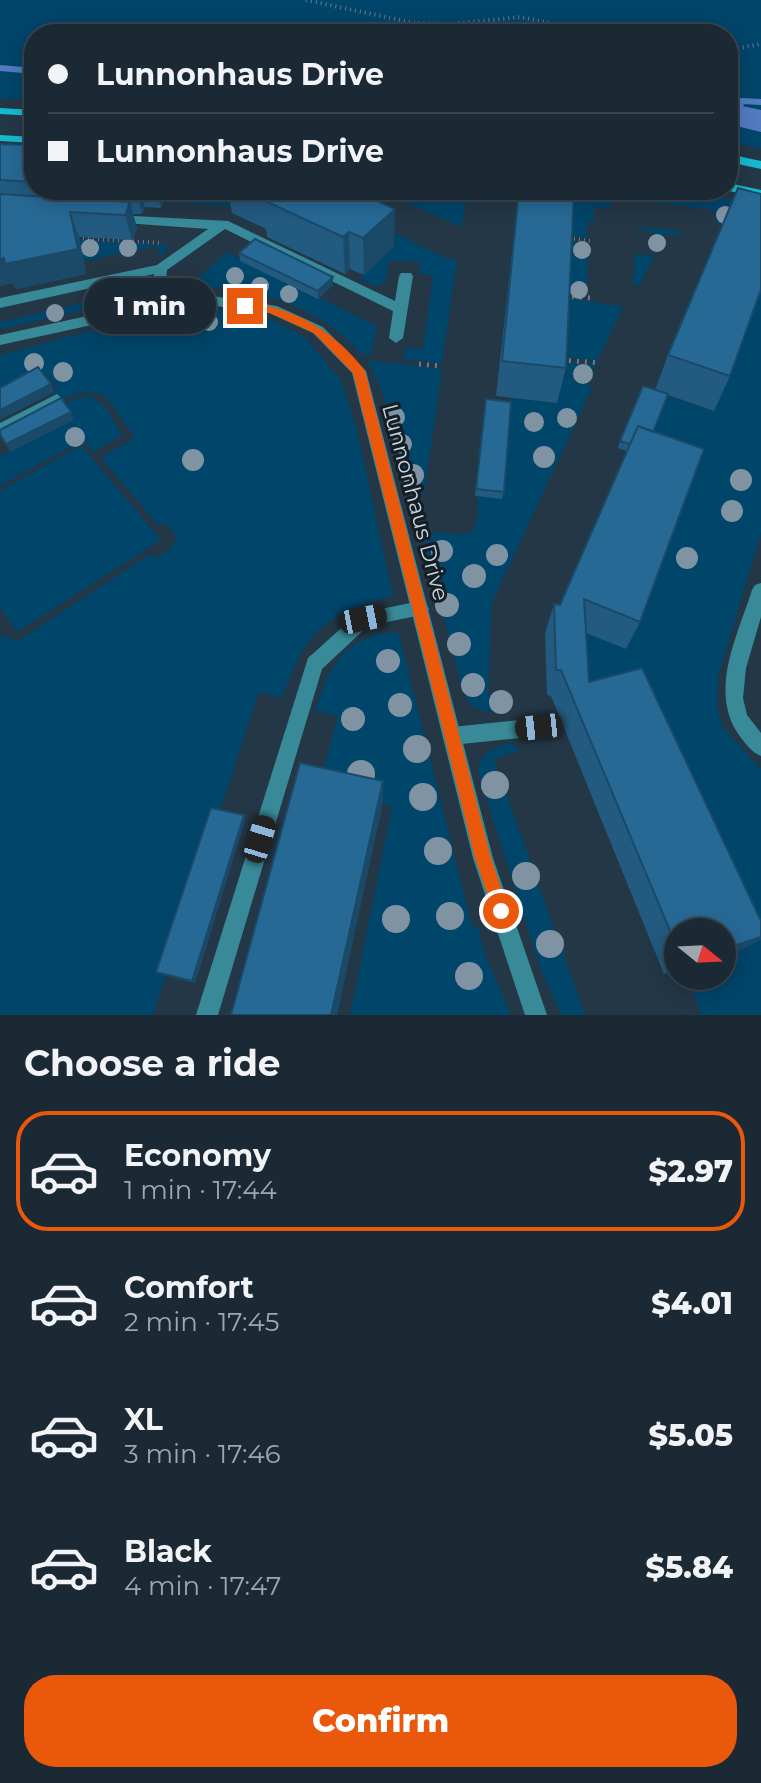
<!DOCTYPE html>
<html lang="en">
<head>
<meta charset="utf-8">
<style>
  :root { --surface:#1b2934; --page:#24313c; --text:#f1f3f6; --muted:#a0a6ac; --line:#39454f; --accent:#ea580c }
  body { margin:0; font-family:Montserrat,sans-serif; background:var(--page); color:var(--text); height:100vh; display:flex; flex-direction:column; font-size:30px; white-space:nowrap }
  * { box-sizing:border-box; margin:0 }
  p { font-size:26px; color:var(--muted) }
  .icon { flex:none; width:44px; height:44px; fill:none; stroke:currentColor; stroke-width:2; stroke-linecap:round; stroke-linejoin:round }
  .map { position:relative; height:1015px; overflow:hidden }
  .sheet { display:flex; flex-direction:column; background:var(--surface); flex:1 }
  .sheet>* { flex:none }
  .top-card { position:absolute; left:24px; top:24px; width:714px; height:176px; border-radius:32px; box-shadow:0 4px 20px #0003,0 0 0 2px var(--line); display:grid; align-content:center; height:176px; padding:0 24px; background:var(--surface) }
  .needle { width:52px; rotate:108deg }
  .buttons { position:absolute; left:664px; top:918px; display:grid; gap:16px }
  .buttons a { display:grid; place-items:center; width:72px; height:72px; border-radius:50%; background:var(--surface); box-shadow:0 4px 20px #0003,0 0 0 2px var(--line); font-size:40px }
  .end { position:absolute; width:36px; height:36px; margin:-18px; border:10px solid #ea580c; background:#fff; box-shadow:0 0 0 4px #fff }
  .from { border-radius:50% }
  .bubble { position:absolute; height:56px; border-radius:28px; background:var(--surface); box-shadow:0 4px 20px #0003,0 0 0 2px var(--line); font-size:26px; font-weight:800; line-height:56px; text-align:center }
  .car { position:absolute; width:24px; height:48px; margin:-24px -12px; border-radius:10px; box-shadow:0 0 6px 2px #0007; background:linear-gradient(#222 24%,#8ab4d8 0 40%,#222 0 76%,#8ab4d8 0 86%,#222 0) }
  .top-card b { display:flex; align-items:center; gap:28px; height:76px; font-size:30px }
  .top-card b+b { border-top:2px solid var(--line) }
  .top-card i { width:20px; height:20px; background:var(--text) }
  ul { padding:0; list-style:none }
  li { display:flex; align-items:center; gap:24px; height:120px; margin:0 16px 12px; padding:0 8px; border:4px solid transparent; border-radius:32px }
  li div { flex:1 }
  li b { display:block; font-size:30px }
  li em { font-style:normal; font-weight:800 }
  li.selected { border-color:var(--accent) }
  li>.icon { width:72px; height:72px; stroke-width:1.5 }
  h2 { padding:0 24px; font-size:36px; line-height:96px }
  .action { display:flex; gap:16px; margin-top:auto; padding:16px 24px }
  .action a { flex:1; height:92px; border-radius:32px; background:var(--accent); color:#fff; font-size:32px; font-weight:800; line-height:92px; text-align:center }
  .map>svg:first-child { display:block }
</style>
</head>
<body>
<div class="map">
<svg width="761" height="1015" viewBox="0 0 761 1015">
  <rect width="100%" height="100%" fill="#243746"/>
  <path fill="#00456a" d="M0,0H761V149L728,142V34H34V98L0,99Z
    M167,190H259L239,207L163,201Z
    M377,190H681L761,205L724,225L716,223L715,212L708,209L612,197L610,208L594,207V221H588L587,238L566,236L523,199L467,193L462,227Z
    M315,194L448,259L457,260L442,364L403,359L406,348L423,349L433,275L419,274L420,262L389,260C387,270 390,281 378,287L359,279L394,246Z
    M638,227L676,230L683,237L665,233L639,287L633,282L635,254L653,256L654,232L636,229Z
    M0,236L170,245L160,258L157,246L84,261Z
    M566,240L588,242L587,296L563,294Z
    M227,252L377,326L371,355H362C317,303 254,287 187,287Z
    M143,279L146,291L136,299L0,329V322L134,291L132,280Z
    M761,281V533L718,677V712L724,729L761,769V1015H701L687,976H722V956L743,948L581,707L577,629L668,396L713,411Z
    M569,298L623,307L597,361L567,357Z
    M213,308L257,316L281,324L306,338L341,380L357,430L393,596C324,614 306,632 282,698L259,692L153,1015H0V635L18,641L150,554L156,558L170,549L176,540L173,531L165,523L159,526L101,458L135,437L105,396C88,389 76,393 60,401L53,390L57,386L45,374L0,398V355L157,313Z
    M367,360L442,369L424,494L409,493L382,391Z
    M569,362L596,365L587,385L592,388L492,602L488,695L513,697L502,711C477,713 469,709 461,685L423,537C438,526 463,540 471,531C480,522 476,506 479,494C487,462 503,431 510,398L557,403L559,376L565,377L566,364Z
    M90,396L105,406L122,435L94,452L83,440L0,486V456L74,420L63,405L77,398Z
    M81,445L161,540L17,632L0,607V491Z
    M393,632L399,634L472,927H478L485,954L511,1015H350L392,806L318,789L338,716L315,711C328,669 344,636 393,632Z
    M510,743L521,750L494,759L585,1015H562L541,971L478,772C481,751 492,749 510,743Z"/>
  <path fill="#527bc2" d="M728,103L761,110V132L728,124Z"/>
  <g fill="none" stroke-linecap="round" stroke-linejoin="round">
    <path stroke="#527bc2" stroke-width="6" d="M0,68L34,71
      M728,112L737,113L742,101L761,102"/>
    <path stroke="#6b7b88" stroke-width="4" stroke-dasharray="1 4" stroke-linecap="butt" d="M306,0L414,23L452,24L521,17L599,34
      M728,50L761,44
      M73,238L163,243
      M569,238L591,241"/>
    <path stroke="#6b7b88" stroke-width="5" stroke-dasharray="2 6" stroke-linecap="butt" d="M564,296L591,298
      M561,360L600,363
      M419,364L442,366"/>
    <path fill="#388a98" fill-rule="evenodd" d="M115,215L228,221L395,301L399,276L401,273H411L413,276L403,338L396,343L389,338L393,311L225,229L167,270L163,309L158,311L151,306L154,274L0,308V298L157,265L208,229L111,222V216Z
      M57,394L64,400L62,404L0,436V423Z
      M761,583V617L746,668L743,698L747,715L761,733V756C751,752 745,743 739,735C708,691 738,635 752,590L755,585Z
      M420,601L426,604L429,609L426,614L368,626L322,669L218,1015H196L308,658L357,614Z
      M539,718L546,721L548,727L546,733L539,736L452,745L445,742L443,736L445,730L452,727Z"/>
    <path fill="#388a98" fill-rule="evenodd" d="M193,293L277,306L323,327L366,371L493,858L547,1015H525L473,858L352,373L313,333L269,313L193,303L0,345V335Z"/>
    <path fill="#16bacf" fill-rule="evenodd" d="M0,108L34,110V116L0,114Z
      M0,135L34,137V143L0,141Z
      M728,154L761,161V169L728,162Z
      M728,183L761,190V198L725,190H728Z"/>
  </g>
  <g fill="#8093a2">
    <circle cx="725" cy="215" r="9"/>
    <circle cx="657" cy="243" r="9"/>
    <circle cx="90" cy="248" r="9"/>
    <circle cx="128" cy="248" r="9"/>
    <circle cx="582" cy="250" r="9"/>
    <circle cx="235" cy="276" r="9"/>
    <circle cx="260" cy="286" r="9"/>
    <circle cx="579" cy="290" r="9"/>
    <circle cx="289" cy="294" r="9"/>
    <circle cx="122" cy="298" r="9"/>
    <circle cx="99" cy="303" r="9"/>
    <circle cx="55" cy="313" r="9"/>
    <circle cx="177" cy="317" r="9"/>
    <circle cx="209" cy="322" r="9"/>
    <circle cx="34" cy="363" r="10"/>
    <circle cx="63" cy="372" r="10"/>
    <circle cx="583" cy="374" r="10"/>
    <circle cx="395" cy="417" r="10"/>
    <circle cx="567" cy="418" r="10"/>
    <circle cx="534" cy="422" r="10"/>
    <circle cx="75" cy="437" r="10"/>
    <circle cx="402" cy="444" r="10"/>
    <circle cx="544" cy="457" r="11"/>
    <circle cx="193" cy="460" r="11"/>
    <circle cx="413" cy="475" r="11"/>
    <circle cx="741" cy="480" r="11"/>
    <circle cx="732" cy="511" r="11"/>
    <circle cx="442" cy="551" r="11"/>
    <circle cx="497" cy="555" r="11"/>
    <circle cx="687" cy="558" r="11"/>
    <circle cx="474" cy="576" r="12"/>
    <circle cx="447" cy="605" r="12"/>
    <circle cx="459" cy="644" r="12"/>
    <circle cx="388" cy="661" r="12"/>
    <circle cx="473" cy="685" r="12"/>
    <circle cx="501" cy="702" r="12"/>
    <circle cx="400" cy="705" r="12"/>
    <circle cx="353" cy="719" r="12"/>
    <circle cx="417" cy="749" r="14"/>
    <circle cx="361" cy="774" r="14"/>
    <circle cx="495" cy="785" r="14"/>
    <circle cx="423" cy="797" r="14"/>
    <circle cx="438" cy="851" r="14"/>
    <circle cx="526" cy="876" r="14"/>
    <circle cx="450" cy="916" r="14"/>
    <circle cx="396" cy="919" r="14"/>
    <circle cx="550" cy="944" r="14"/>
    <circle cx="469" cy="976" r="14"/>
  </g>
  <path fill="#225a80" d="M0,144L34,145V190H167L161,208L145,207L142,214H133L137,228L132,240L79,237L86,274L16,289L13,283L0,286Z
    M228,190H353L394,246L364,275L350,269L345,274L267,237L266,229L232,213Z
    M519,190L566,368L557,403L496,396Z
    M239,253L333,285L318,299L240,261Z
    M668,355L730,376L714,411L668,395L653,432L640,622L626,649L586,633L589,682L761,921V939L743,949L722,955V932H678V969L664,974L551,696L547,695L545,633L554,604L560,605L627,451L618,448L620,441L655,390Z
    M486,399L504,492L502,499L475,496Z
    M245,820L195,983L160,974L156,972Z"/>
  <path fill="#1b4a68" d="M136,190H140L145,207L142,214Z
    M156,190H167L161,208Z
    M130,202L137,228L132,240L125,215Z
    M395,209L394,246L364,275L363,238Z
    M70,212L79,237L86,274L16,289L13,283L0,286V259Z
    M349,232L350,269L345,274L343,237Z
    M333,277V285L318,299V291Z
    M51,384L54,392L0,420V410Z
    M71,412L74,420L10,452L6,444Z
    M383,781V803L337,1015H331Z
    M244,815L245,820L195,983L192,981Z
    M761,937V939L743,949L722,955V950Z
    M678,965V969L664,974Z"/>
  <path fill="#276995" stroke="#1b4a68" stroke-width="2" d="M0,144L34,145V182L0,180Z
    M738,188L761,194V289L730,376L668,355Z
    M257,190H353L395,209L363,238L349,232L343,237L263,200L268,195Z
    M519,190H574L566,368L502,361Z
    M0,194L130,202L125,215L70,212L78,249L5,264L4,258L0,259Z
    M255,239L333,277L318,291L239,253Z
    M38,367L51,384L0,410V388Z
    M643,386L668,394L653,432L638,426L630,444L620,441Z
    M61,398L71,412L6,444L0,434V430Z
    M486,399L511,402L504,492L476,489Z
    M638,426L704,449L640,622L584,599L589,682L642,668L761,921V937L722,950V932H678V950L561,670H556L554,604L560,605Z
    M300,763L383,781L331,1015H231Z
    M211,808L244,815L192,981L156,972Z"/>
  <path fill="#ea580c" d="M245,302C294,308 335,331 365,371L491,858L509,911L507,917L501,919L495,917L475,858L353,373L314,333L270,313L242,308V303Z"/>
  <g text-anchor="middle" stroke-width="6" stroke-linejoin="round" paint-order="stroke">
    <g font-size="22" fill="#cad5df" stroke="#151e24">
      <text transform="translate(416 502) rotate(75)" y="8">Lunnonhaus Drive</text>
    </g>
  </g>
</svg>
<div class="buttons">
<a><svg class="needle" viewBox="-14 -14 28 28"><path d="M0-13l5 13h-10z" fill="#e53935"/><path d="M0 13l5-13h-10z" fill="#a0a6ac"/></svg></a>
</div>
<i class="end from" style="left:501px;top:911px"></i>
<i class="end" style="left:245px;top:306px"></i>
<div class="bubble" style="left:84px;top:278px;width:132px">1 min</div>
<i class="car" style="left:363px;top:619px;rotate:79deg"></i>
<i class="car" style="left:539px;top:727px;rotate:264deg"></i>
<i class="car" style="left:260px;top:839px;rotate:17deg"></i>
<div class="top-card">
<b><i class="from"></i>Lunnonhaus Drive</b>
<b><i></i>Lunnonhaus Drive</b>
</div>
</div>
<section class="sheet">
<h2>Choose a ride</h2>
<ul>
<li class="selected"><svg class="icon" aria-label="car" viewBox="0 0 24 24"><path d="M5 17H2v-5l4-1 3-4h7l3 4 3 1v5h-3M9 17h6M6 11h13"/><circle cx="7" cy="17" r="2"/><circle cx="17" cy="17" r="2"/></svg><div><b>Economy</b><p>1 min · 17:44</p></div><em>$2.97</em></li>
<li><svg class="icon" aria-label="car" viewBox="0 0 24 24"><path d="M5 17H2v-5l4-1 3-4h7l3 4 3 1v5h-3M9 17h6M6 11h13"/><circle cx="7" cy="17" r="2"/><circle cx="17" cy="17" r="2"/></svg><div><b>Comfort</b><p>2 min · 17:45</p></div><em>$4.01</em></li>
<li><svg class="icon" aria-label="car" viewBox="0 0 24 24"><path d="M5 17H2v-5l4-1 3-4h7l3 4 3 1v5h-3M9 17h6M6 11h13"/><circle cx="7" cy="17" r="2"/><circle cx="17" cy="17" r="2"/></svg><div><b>XL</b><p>3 min · 17:46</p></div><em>$5.05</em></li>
<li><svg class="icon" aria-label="car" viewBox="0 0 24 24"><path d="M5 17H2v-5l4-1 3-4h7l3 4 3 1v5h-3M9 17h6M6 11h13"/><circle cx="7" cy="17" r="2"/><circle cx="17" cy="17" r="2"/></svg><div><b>Black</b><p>4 min · 17:47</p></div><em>$5.84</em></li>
</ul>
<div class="action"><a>Confirm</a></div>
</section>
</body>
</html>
